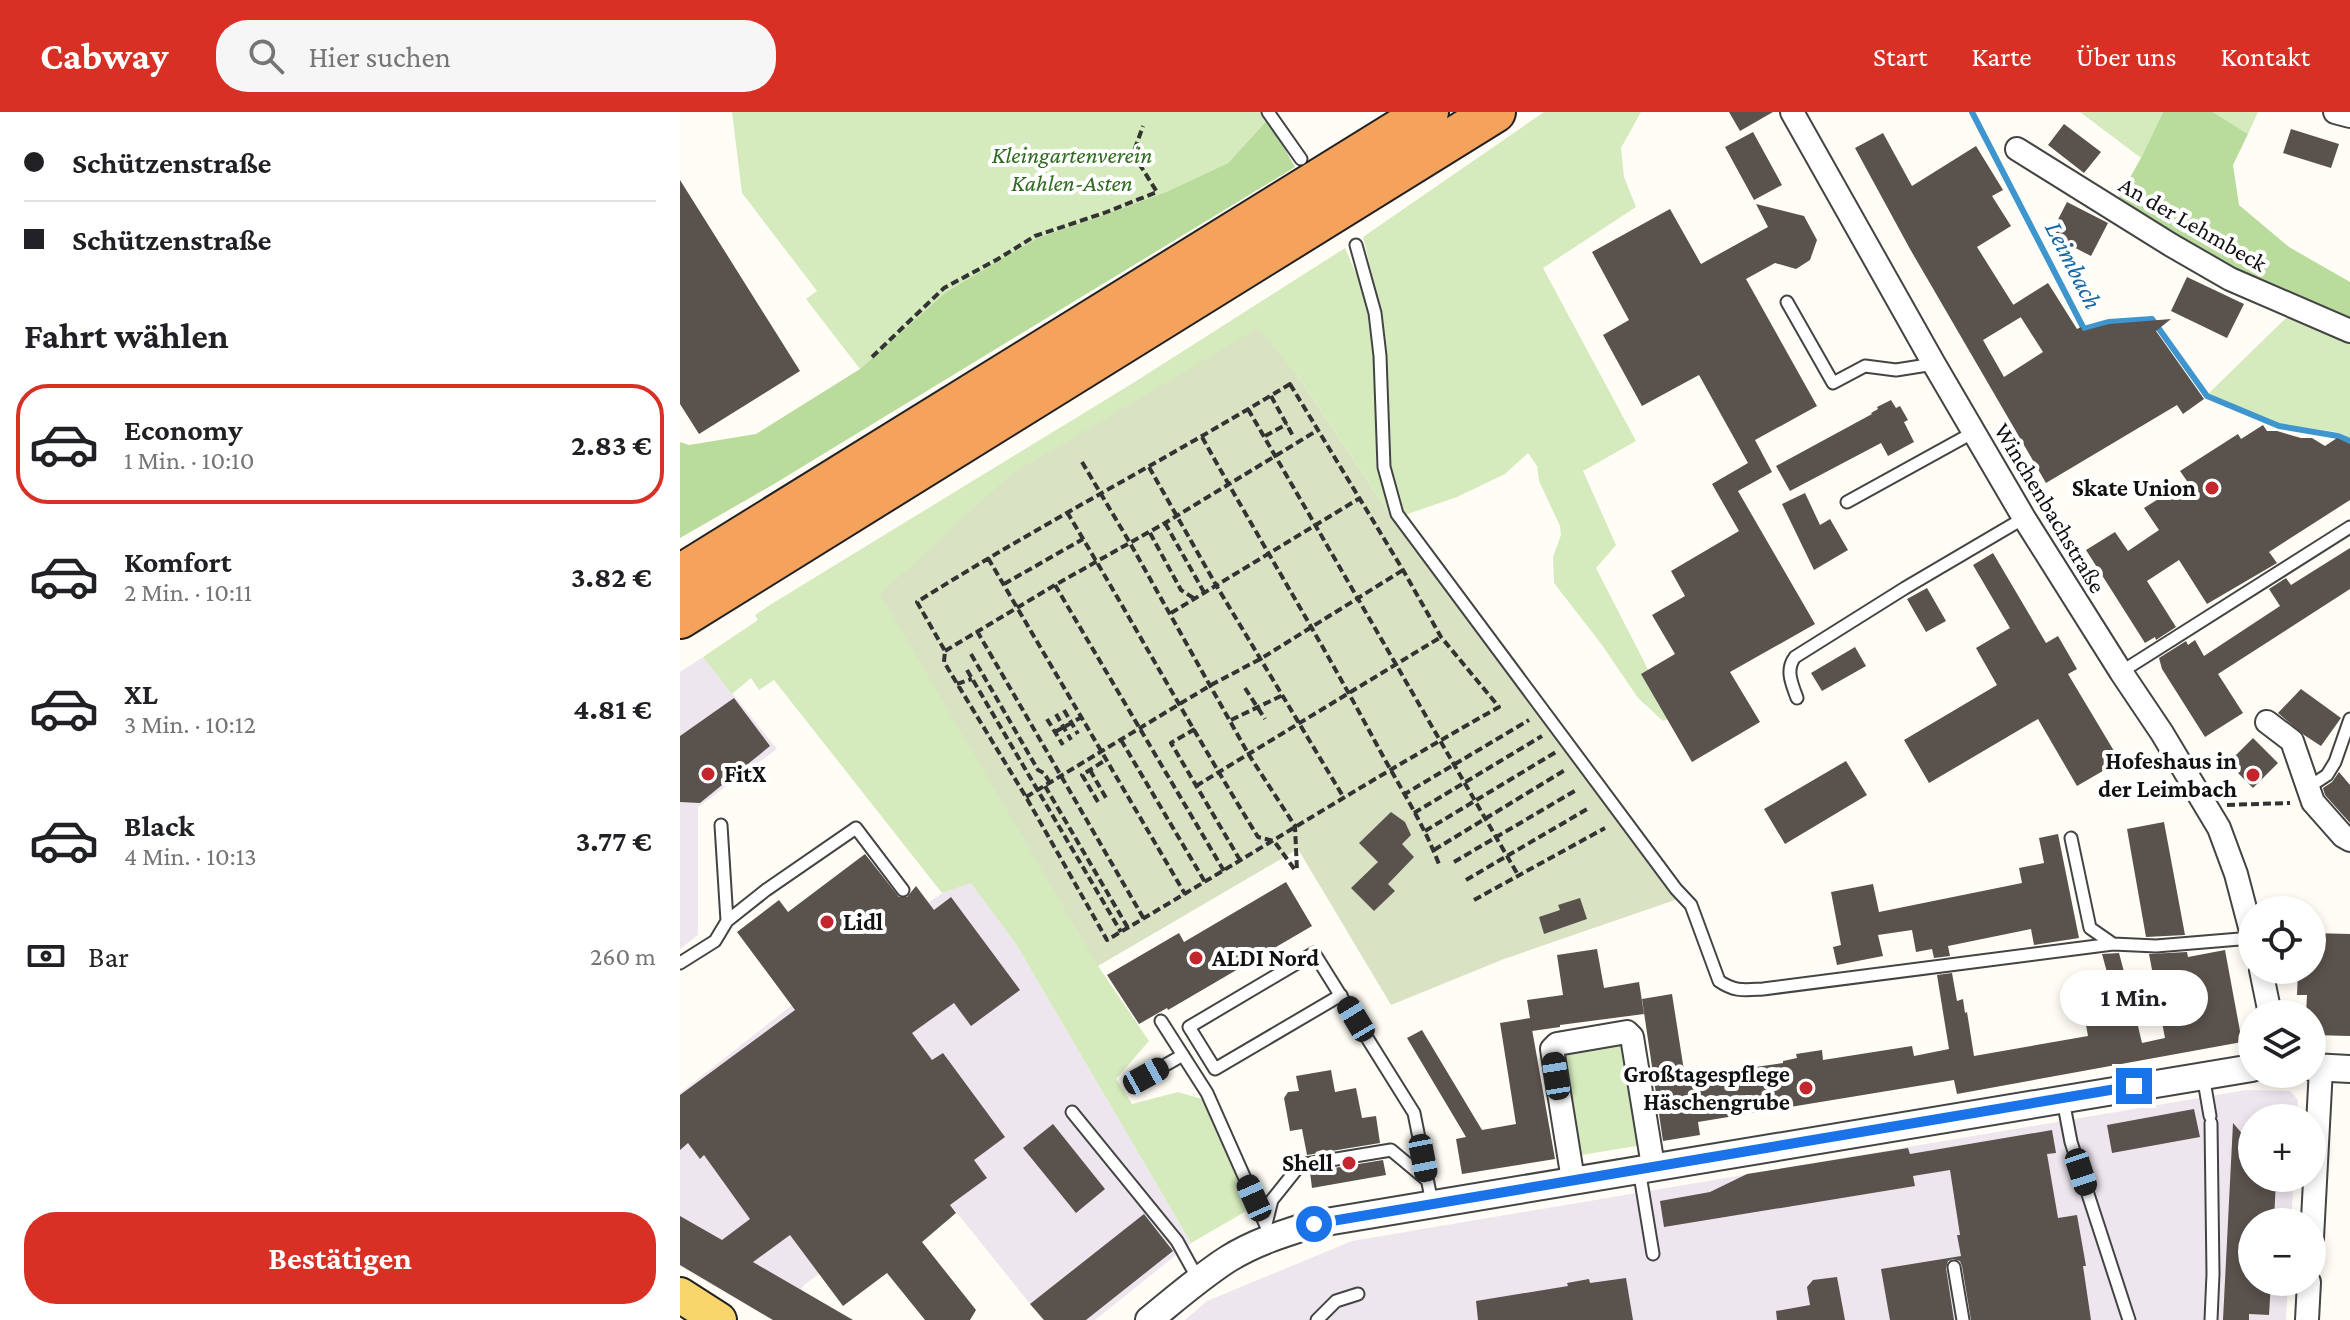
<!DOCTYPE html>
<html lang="de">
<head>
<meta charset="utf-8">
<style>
  :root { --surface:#fff; --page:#f6f6f6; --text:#202124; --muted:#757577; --line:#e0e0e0; --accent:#d93025 }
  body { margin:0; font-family:"Crimson Pro",serif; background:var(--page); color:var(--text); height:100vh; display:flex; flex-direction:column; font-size:30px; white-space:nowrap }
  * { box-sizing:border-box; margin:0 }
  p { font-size:26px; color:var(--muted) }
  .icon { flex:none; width:44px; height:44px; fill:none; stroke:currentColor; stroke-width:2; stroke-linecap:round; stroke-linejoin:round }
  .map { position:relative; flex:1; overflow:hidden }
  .panel { display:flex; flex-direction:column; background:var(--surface); width:680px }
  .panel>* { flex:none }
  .top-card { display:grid; align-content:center; height:176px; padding:0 24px; background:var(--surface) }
  .controls { position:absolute; left:1558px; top:784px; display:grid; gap:16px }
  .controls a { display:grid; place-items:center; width:88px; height:88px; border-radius:50%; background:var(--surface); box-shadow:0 4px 12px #0003; font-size:40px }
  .end { position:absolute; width:36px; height:36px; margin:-18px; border:10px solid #1a73e8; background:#fff; box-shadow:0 0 0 4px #fff }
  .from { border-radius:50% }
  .bubble { position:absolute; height:56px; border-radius:28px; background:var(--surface); box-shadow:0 4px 12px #0003; font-size:26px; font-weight:700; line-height:56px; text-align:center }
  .car { position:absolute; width:24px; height:48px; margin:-24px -12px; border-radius:10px; box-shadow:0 0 6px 2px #0007; background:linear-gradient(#222 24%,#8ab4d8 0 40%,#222 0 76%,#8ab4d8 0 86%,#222 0) }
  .top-card b { display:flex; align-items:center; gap:28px; height:76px; font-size:30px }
  .top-card b+b { border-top:2px solid var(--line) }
  .top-card i { width:20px; height:20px; background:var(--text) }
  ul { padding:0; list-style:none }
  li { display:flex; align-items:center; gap:24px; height:120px; margin:0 16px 12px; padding:0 8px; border:4px solid transparent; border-radius:32px }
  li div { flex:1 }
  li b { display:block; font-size:30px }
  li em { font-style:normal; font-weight:700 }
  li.on { border-color:var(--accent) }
  li>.icon { width:72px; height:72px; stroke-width:1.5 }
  h2 { padding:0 24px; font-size:36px; line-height:96px }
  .pay { display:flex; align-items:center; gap:20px; height:88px; padding:0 24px; font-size:30px }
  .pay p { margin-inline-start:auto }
  .cta { display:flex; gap:16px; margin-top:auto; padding:16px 24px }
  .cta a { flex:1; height:92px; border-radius:32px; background:var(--accent); color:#fff; font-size:32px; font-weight:700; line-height:92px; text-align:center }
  header { display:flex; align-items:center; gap:48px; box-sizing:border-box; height:112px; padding:0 40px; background:var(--accent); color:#fff }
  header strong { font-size:38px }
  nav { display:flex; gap:44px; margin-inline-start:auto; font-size:28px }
  .search { width:560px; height:72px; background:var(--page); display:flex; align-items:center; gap:20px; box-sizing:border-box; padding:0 28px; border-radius:32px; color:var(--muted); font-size:30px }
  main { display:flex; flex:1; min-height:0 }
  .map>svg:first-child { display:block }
</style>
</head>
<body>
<header>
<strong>Cabway</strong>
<div class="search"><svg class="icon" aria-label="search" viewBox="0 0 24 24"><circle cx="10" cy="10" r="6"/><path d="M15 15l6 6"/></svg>Hier suchen</div>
<nav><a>Start</a><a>Karte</a><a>Über uns</a><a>Kontakt</a></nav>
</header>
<main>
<section class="panel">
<div class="top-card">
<b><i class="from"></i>Schützenstraße</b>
<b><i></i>Schützenstraße</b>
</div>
<h2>Fahrt wählen</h2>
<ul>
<li class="on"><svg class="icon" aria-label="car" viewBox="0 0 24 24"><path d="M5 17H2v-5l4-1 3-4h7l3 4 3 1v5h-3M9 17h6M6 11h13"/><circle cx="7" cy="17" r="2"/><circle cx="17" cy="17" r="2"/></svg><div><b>Economy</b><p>1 Min. · 10:10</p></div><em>2.83 €</em></li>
<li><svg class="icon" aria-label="car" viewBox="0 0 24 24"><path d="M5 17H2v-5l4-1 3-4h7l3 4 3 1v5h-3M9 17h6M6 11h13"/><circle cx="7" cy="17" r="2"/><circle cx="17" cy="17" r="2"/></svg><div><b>Komfort</b><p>2 Min. · 10:11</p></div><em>3.82 €</em></li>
<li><svg class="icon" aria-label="car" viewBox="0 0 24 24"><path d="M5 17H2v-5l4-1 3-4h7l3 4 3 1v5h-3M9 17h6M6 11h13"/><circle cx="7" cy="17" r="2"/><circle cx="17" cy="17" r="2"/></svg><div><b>XL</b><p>3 Min. · 10:12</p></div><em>4.81 €</em></li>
<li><svg class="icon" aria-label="car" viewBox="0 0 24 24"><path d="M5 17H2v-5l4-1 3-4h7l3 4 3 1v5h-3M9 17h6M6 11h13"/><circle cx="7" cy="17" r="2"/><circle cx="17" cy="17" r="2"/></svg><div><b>Black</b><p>4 Min. · 10:13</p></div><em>3.77 €</em></li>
</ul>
<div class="pay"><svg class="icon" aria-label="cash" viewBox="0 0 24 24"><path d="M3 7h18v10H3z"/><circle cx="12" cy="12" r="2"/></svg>Bar<p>260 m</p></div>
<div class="cta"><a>Bestätigen</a></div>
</section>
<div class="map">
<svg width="1670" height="1208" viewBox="0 0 1670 1208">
  <rect width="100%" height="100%" fill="#fffdf5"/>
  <path fill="#eee6ef" d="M23,545L97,637L18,695V823L0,837V560Z
    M291,770L336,832L511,1131L415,1208H363L257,1076L124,1173L102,1208H92L0,1154V981L112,893L262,781Z
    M1566,978L1610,979L1618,988L1617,1006H1572V1066H1614L1611,1110H1572V1170H1608L1606,1208H505L527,1189L672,1129Z"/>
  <path fill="#d5ebbd" d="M52,0H594L548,51L486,80L424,103L357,126L266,180L180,257L126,187L137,179L62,81Z
    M864,0H961L941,36L944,65L956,95L863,156L956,329L903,359L936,433L916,456L993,606L983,609L958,586L922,533L874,471L873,445L881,423L880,414L859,369L857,354L848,341L825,362L777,385L713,407L616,262L418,854L469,929L436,967L452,992L498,980L529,989L548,1032L570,1097L511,1131L336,832L291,771L262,781L94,568L79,578L71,566L52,582L23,545L78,508L75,503L93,491L453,271L665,136L682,175L693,167L683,125Z
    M1400,0H1483L1461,46Z
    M1533,0H1578L1568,22Z
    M1612,200L1670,224V326L1657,320L1600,312L1528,282Z
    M943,928L962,1033L895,1044L880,940Z"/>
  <path fill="#b9dc9c" d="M1483,0H1533L1568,22L1553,53L1559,93L1609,135L1670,170V209L1560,165L1502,131L1439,85L1461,46Z
    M588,7L615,55L94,372L0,426V330L9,333L76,322L180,257L266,180L357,126L424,103L486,80L548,51Z"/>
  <path fill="#d9e3c4" d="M578,216L616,262L713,407L998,787L824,847L711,893L618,737L418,854L200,482L330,363Z"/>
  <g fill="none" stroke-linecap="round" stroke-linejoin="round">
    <path stroke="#3f96cf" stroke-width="6" d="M1292,0L1404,217L1429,210L1472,207L1527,284L1599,314L1658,324L1670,329"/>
  </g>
  <path fill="#5a524d" d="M1049,0H1093L1060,19Z
    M1384,12L1421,40L1404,61L1368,33Z
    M1611,17L1659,32L1651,56L1603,41Z
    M1073,20L1102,73L1074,88L1045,35Z
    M1203,21L1232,74L1296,34L1323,78L1312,84L1331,114L1297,135L1341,205L1303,228L1324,265L1363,240L1333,193L1368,171L1397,217L1401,215L1403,219L1429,212L1491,207L1476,219L1524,287L1503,302L1497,293L1366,371L1230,137L1175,36Z
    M0,68L120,259L19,322L0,292Z
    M1387,90L1428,111L1411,144L1370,123Z
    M1076,92L1124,104L1137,128L1130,148L1116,157L1095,151L1066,167L1137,294L1075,328L1092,360L1058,379L1135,512L1050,560L1080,610L1012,650L961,562L995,542L972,503L1005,484L991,459L1059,419L1032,372L1068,351L1019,263L962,294L923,223L949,208L912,140L990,97L1021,152L1088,115Z
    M1507,165L1564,192L1547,226L1491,199Z
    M1211,288L1216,296L1220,294L1228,308L1224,310L1234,330L1208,344L1201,331L1110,379L1096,354L1192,302L1191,301L1198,297L1197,295Z
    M1583,313L1587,319H1597L1621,326H1632L1645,334L1657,326L1670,332V388L1589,440L1597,451L1527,492L1499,448L1467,469L1496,515L1476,528L1475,525L1465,531L1406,438L1435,420L1448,439L1479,418L1464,396L1507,369L1500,359L1558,322L1561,327Z
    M1125,381L1140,413L1150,407L1168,438L1134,458L1102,392Z
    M1670,436V477L1538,562L1563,601L1525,625L1482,557L1479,546L1506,529L1508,533L1515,528L1524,544L1600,494L1589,477L1606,466L1611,473Z
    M1313,441L1366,531L1378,524L1397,557L1388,562L1440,649L1397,674L1358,607L1249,671L1224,628L1317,573L1296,536L1330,516L1293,453Z
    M1247,476L1266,509L1246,520L1227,487Z
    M1175,535L1186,554L1142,579L1131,561Z
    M1621,577L1661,606L1641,634L1624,623L1598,601Z
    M54,586L90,634L20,691L0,690V624Z
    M1573,626L1598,651L1573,676L1548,651Z
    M1166,649L1187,683L1105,732L1084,697Z
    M1659,660L1670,673V711L1645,683L1643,676L1652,670Z
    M711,700L725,710L731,723L722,732L734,745L708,772L715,779L694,799L671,776L698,750L679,731Z
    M1484,710L1505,823L1466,825L1447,717Z
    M1378,722L1399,826L1354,833L1351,817L1268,834L1270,844L1254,846L1252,837L1236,840L1232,818L1198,823L1203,844L1157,853L1153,835L1161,833L1151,780L1193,772L1199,800L1342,771L1339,756L1364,751L1359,726Z
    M185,742L219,785H227L236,774L254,798L271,785L340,878L291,914L274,891L232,921L252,948L263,941L325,1025L294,1048L307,1066L270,1093L276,1101L242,1130L296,1198L290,1208H245L207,1161L163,1194L110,1123L73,1150L173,1208H93L0,1153V1104L42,1128L70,1107L24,1043L20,1047L8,1031L0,1038V983L115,898L57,820L99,788L108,800Z
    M606,770L632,814L488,898L487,896L459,912L427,863L499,821L504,830Z
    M900,786L907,807L864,822L859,805L880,798L878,793Z
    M1632,821L1670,822V924L1632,923V902H1626L1627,883H1617L1618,858H1632Z
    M917,837L924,876L959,870L964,902L880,913V915L852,919L847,888L883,883L877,843Z
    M1545,838L1562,930L1277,982L1274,968L1018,1010L1020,1023L983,1029L962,887L992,882L1005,965L1103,951V949L1117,946L1116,942L1142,938L1143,948L1232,934L1234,944L1269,937L1257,863L1272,861L1277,889L1283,887L1285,901L1287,900L1294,944L1408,924L1403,896L1429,892L1432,913L1438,912L1439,914L1457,910L1462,931L1485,926L1469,842L1507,840L1508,845Z
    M1439,841L1447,871L1431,875L1422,842Z
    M850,906L875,1047L782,1062L776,1027L786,1025L727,926L742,918L802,1018L836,1012L820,911Z
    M651,958L655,980L676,976L682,1006L696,1004L700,1031L627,1043L622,1017L610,1019L604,986L608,980L619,979L616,964Z
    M1514,997L1520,1025L1432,1041L1427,1013Z
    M1553,1011L1572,1033V1066H1596L1594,1110H1572V1170H1591L1589,1203L1569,1202V1208H1543Z
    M373,1012L425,1077L396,1101L343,1036Z
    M1372,1018L1376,1041L1367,1042L1378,1106L1397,1103L1406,1154H1403L1411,1208H1291L1282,1154L1280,1149L1273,1147L1268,1149L1266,1156L1274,1208H1210L1201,1157L1281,1144L1277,1123H1280L1270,1058L1233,1064L1235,1074L984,1115L980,1089L1030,1080L1067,1062L1228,1036L1230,1042Z
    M703,1048L706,1063L632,1076L630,1060Z
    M464,1102L493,1139L406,1208H364L350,1192Z
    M1157,1165L1165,1208H1097L1096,1199L1130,1193L1127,1175L1133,1168Z
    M946,1166L953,1208H798L796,1189L888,1174L887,1171L909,1167L910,1171Z"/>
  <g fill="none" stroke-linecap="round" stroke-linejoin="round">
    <defs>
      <path id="service" d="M588,0L621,47
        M676,133L695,201L700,244L704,355L717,402L996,777L1011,793L1039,869C1055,880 1064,878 1083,877L1433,832L1476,834L1572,826
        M1107,190L1153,271L1185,254L1216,258L1254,252
        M1167,390L1294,320
        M1441,560L1670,415
        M1117,586C1112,572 1105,558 1115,545L1225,476L1344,406
        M1629,675L1647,663L1655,650L1670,607
        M41,713L47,809
        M1391,726L1410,816L1433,832
        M0,851L35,829L47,809L86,778L176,716L223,778
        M661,883L535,957L509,915L634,841L734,1001L752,1091
        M481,909L527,981L591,1125
        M1523,963L1530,1004
        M466,964L503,943
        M1383,988L1391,1030L1449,1208
        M392,1000L497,1129L518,1167
        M1531,1011L1533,1162L1531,1208
        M959,1057L973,1142
        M586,1112L592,1088L620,1053L711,1038L747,1068
        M1274,1155L1283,1208
        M637,1208L656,1189L678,1182"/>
      <path id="minor" d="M1112,0L1254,252L1344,406L1441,560L1482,621L1539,716L1556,762L1572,823
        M1655,0L1670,4
        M1337,37L1491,133L1550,167L1670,219
        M1587,610L1612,629L1633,690L1663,724L1670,728
        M1581,858L1590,902
        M893,1068L872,937L877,932L947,920L952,925L973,1054
        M1632,1126L1641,956
        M1627,1208L1629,1170"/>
      <path id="tertiary" d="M1632,955L1670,957
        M469,1208C495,1187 520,1165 548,1147C575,1130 605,1121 634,1112L1572,956"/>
      <path id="primary" d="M0,1183L39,1208"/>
      <path id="motorway" d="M0,463L748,0
        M0,506L815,0"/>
    </defs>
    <use href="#service" stroke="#444" stroke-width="15"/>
    <use href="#minor" stroke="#444" stroke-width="26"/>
    <use href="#tertiary" stroke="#444" stroke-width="30"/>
    <use href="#primary" stroke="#222" stroke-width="38"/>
    <use href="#motorway" stroke="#222" stroke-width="44"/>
    <path stroke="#333" stroke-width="4" stroke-dasharray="8 4" stroke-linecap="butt" d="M192,245L264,176L318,147L355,124L424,101L477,80L453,42L463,14
      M610,272L723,458L761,525L819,595C686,670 558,751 427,828L346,685L264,550L265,539L237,490C359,413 487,347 610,272Z
      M591,284L613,324
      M568,297L838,763
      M585,324L607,312
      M522,325C580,429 642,530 698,635C719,674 744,712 760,755
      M402,350L450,431L569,643L615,714L617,759
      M469,355L536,473L664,686
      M387,400C452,508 512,618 578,725L594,729L615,758
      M485,411L525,482
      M470,421L501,478L515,487
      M308,446L505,782
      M324,472L403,427
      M375,473L544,759
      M491,501L680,386
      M297,519L464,807
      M265,539L375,473L485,411L638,318
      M291,542L358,658L364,661L370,671
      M287,558L441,820
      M277,572L292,567
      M565,576L585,607
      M384,598L398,622
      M376,602L391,628
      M367,607L383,633
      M551,608L603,583
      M515,617L491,631L560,748
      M375,620L400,606
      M441,628L525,770
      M410,658L426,686
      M365,674L448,816
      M516,674L761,525
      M723,683L849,608
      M346,685L531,573L582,546L723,458
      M418,690L402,663L424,649
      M1547,693L1610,691
      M734,701L862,624
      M745,719L876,640
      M754,738L885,658
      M774,750L898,677
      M786,768L909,696
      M794,788L925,716"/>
    <use href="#service" stroke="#fff" stroke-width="11"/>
    <use href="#minor" stroke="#fff" stroke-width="22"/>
    <use href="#tertiary" stroke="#fff" stroke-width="26"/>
    <use href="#primary" stroke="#f9d66b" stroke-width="34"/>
    <use href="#motorway" stroke="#f5a25d" stroke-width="40"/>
  </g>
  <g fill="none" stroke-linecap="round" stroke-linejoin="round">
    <path stroke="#1a73e8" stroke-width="10" d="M634,1112L1454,974"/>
  </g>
  <g fill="#c4262e" stroke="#fff" stroke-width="3">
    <circle cx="1532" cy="376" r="8"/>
    <circle cx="28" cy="662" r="8"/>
    <circle cx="1573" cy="663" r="8"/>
    <circle cx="147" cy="810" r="8"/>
    <circle cx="516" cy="846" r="8"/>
    <circle cx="1126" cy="976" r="8"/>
    <circle cx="669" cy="1051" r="8"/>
  </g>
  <g text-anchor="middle" stroke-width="8" stroke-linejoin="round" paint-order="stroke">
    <g font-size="24" font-style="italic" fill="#2f6b1f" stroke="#fff">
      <text x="392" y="51">Kleingartenverein<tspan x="392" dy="28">Kahlen-Asten</tspan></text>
    </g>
    <g font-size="24" fill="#111" stroke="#fff">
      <text transform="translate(1513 112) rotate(30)" y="8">An der Lehmbeck</text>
      <text transform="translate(1370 396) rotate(59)" y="8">Winchenbachstraße</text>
    </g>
    <g font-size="24" font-weight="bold" fill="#111" stroke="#fff" text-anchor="end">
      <text x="1516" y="384">Skate Union</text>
      <text x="1557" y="657">Hofeshaus in<tspan x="1557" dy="28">der Leimbach</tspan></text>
      <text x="44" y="670" text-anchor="start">FitX</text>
      <text x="163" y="818" text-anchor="start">Lidl</text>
      <text x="532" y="854" text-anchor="start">ALDI Nord</text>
      <text x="1110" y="970">Großtagespflege<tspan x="1110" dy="28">Häschengrube</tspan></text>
      <text x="653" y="1059">Shell</text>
    </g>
    <g font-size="26" font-style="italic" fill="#1768a6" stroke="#fff">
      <text transform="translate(1394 153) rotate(63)" y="9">Leimbach</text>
    </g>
  </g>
</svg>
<div class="controls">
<a><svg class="icon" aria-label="locate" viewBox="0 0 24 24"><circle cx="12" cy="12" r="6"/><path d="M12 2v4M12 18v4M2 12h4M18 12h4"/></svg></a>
<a><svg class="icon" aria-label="layers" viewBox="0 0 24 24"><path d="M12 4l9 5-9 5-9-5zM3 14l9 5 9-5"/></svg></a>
<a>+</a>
<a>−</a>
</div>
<i class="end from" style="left:634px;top:1112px"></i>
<i class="end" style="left:1454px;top:974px"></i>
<div class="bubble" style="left:1380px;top:858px;width:148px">1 Min.</div>
<i class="car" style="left:676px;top:907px;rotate:329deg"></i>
<i class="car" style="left:466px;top:964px;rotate:61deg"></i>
<i class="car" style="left:876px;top:964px;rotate:351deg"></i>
<i class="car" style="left:743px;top:1046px;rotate:169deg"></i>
<i class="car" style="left:1401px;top:1060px;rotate:162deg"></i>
<i class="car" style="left:574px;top:1086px;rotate:336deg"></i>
</div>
</main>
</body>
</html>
